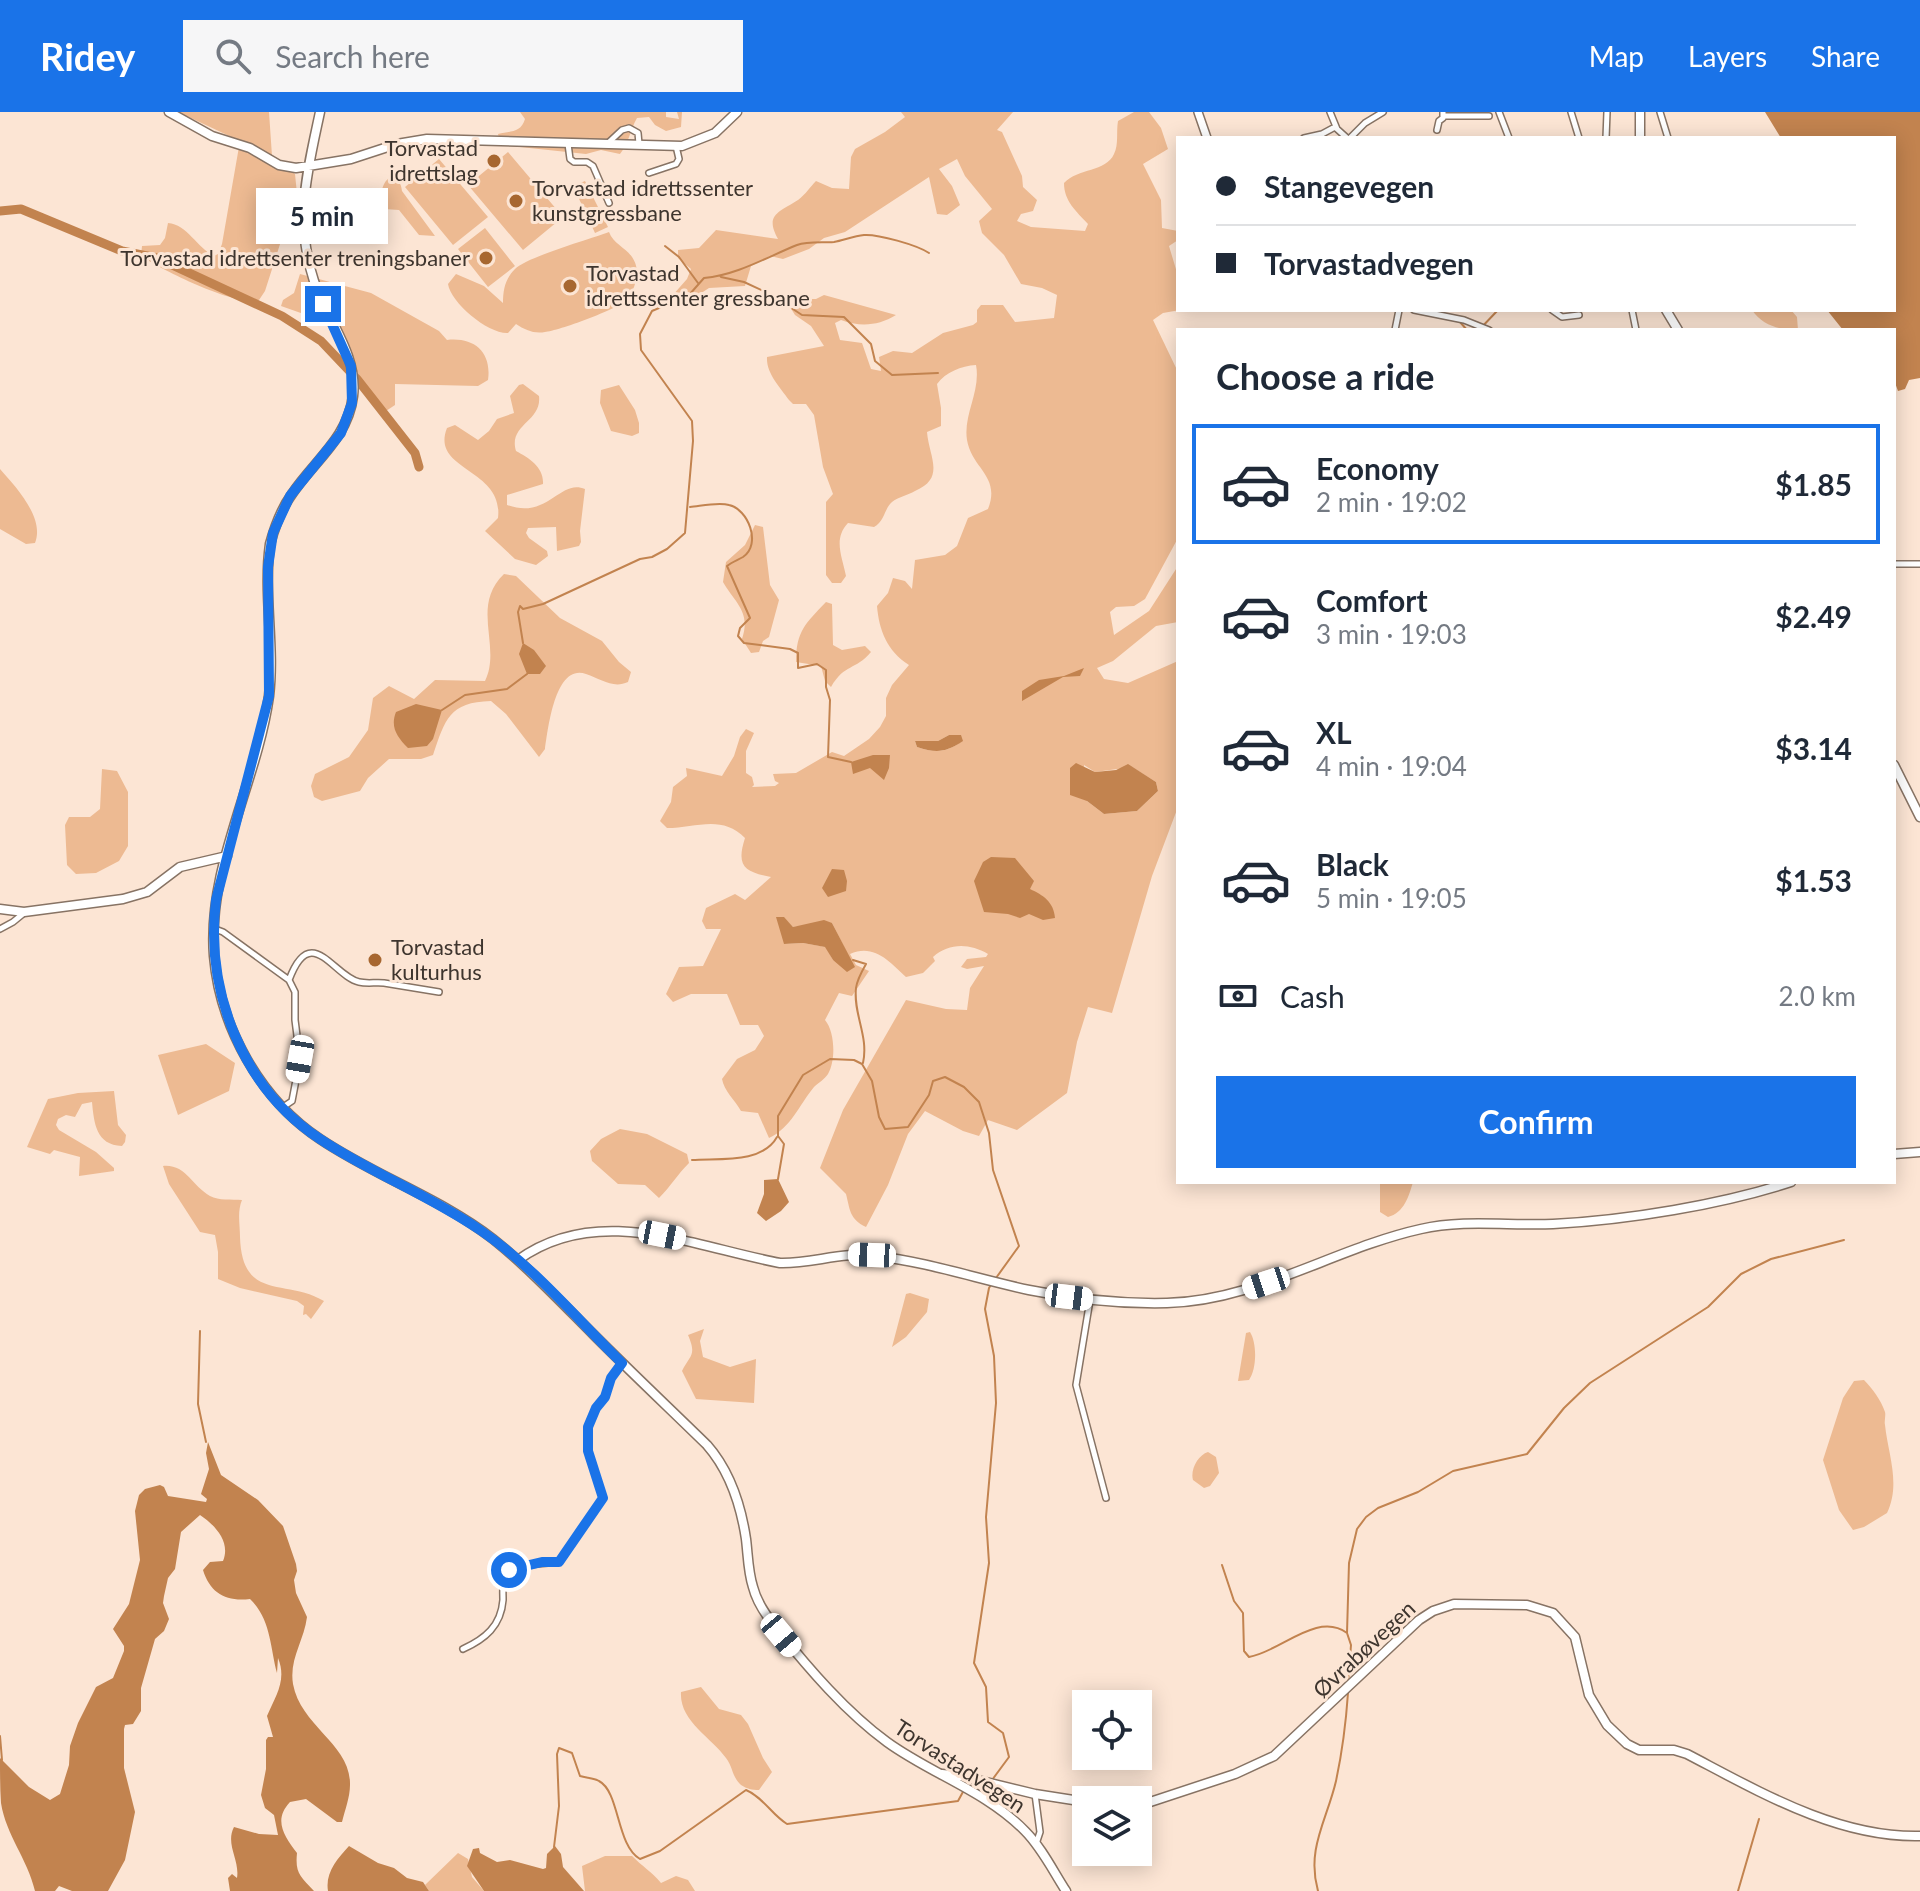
<!DOCTYPE html>
<html lang="en">
<head>
<meta charset="utf-8">
<style>
  :root { --surface:#fff; --page:#f6f6f7; --text:#1f2937; --muted:#747a83; --line:#e0e1e3; --accent:#1a73e8 }
  body { margin:0; font-family:Lato,sans-serif; background:var(--page); color:var(--text); height:100vh; display:flex; flex-direction:column; font-size:30px; white-space:nowrap }
  * { box-sizing:border-box; margin:0 }
  p { font-size:26px; color:var(--muted) }
  .icon { flex:none; width:44px; height:44px; fill:none; stroke:currentColor; stroke-width:2; stroke-linecap:round; stroke-linejoin:round }
  .map { position:relative; flex:1; overflow:hidden }
  .panel { position:absolute; left:1176px; top:216px; width:720px; height:856px; display:flex; flex-direction:column; background:var(--surface); border-radius:0px; box-shadow:0 4px 20px #0003 }
  .panel>* { flex:none }
  .guide { position:absolute; left:1176px; top:24px; width:720px; height:176px; border-radius:0px; box-shadow:0 4px 20px #0003; display:grid; align-content:center; height:176px; padding:0 40px; background:var(--surface) }
  .tools { position:absolute; left:1072px; top:1578px; display:grid; gap:16px }
  .tools a { display:grid; place-items:center; width:80px; height:80px; border-radius:0px; background:var(--surface); box-shadow:0 4px 20px #0003; font-size:40px }
  .end { position:absolute; width:36px; height:36px; margin:-18px; border:10px solid #1a73e8; background:#fff; box-shadow:0 0 0 4px #fff }
  .from { border-radius:50% }
  .bubble { position:absolute; height:56px; border-radius:0px; background:var(--surface); box-shadow:0 4px 20px #0003; font-size:26px; font-weight:700; line-height:56px; text-align:center }
  .car { position:absolute; width:24px; height:48px; margin:-24px -12px; border-radius:10px; box-shadow:0 0 6px 2px #0007; background:linear-gradient(#fff 24%,#345 0 40%,#fff 0 76%,#345 0 86%,#fff 0) }
  .guide b { display:flex; align-items:center; gap:28px; height:76px; font-size:30px }
  .guide b+b { border-top:2px solid var(--line) }
  .guide i { width:20px; height:20px; background:var(--text) }
  ul { padding:0; list-style:none }
  li { display:flex; align-items:center; gap:24px; height:120px; margin:0 16px 12px; padding:0 24px; border:4px solid transparent; border-radius:0px }
  li div { flex:1 }
  li b { display:block; font-size:30px }
  li em { font-style:normal; font-weight:700 }
  li.on { border-color:var(--accent) }
  li>.icon { width:72px; height:72px; stroke-width:1.5 }
  h2 { padding:0 40px; font-size:36px; line-height:96px }
  .pay { display:flex; align-items:center; gap:20px; height:88px; padding:0 40px; font-size:30px }
  .pay p { margin-inline-start:auto }
  .primary-button { display:flex; gap:16px; margin-top:auto; padding:16px 40px }
  .primary-button a { flex:1; height:92px; border-radius:0px; background:var(--accent); color:#fff; font-size:32px; font-weight:700; line-height:92px; text-align:center }
  header { display:flex; align-items:center; gap:48px; box-sizing:border-box; height:112px; padding:0 40px; background:var(--accent); color:#fff }
  header strong { font-size:38px }
  nav { display:flex; gap:44px; margin-inline-start:auto; font-size:28px }
  .search { width:560px; height:72px; background:var(--page); display:flex; align-items:center; gap:20px; box-sizing:border-box; padding:0 28px; border-radius:0px; color:var(--muted); font-size:30px }
  .map>svg:first-child { display:block }
</style>
</head>
<body>
<header>
<strong>Ridey</strong>
<div class="search"><svg class="icon" aria-label="search" viewBox="0 0 24 24"><circle cx="10" cy="10" r="6"/><path d="M15 15l6 6"/></svg>Search here</div>
<nav><a>Map</a><a>Layers</a><a>Share</a></nav>
</header>
<div class="map">
<svg width="1920" height="1779" viewBox="0 0 1920 1779">
  <rect width="100%" height="100%" fill="#fce5d4"/>
  <path fill="#edba92" fill-rule="evenodd" d="M178,0H269L272,44L295,62L301,121L300,125L281,129L265,179L259,188C236,195 162,158 141,144L142,134L160,133L165,126L168,111C187,112 197,136 214,144L218,142L222,132L240,29Z
    M520,0H666V5L679,7L677,0H682L681,15L666,19L655,13L649,5L637,6C630,18 629,31 620,42L601,38L586,42L501,33L498,22C510,19 521,21 525,7Z
    M901,0H1013L997,18L1002,20L1022,64L1023,75L1037,88L1033,99L1021,102L1017,109L1031,115L1085,119L1088,112C1076,99 1064,89 1064,71C1078,56 1106,60 1114,42C1119,32 1116,20 1118,9L1134,0H1149L1161,16L1168,37L1143,52L1161,88L1162,116L1178,119V128L1169,134L1178,164L1180,198L1163,201L1153,208L1178,260V426L1145,487L1134,494L1116,495L1110,500L1114,523L1149,499L1178,454V510L1156,514L1113,549L1097,556L1104,567L1128,571L1178,549V695L1152,764L1112,901L1088,895L1077,930L1067,981L1017,1018L988,1008L979,1024L963,1019L925,999L908,1022L888,1073L866,1115C849,1107 850,1097 846,1082L820,1056L843,998L906,888L946,897L967,898L970,876L984,854L967,857L961,855L967,847L986,845L988,842C969,831 949,831 933,845L935,849L923,861L906,865C890,850 874,831 850,842L856,853L869,859L852,884L839,881L825,908C835,920 836,948 828,962C825,967 818,971 814,975C799,993 791,1016 769,1026L758,1001L741,999C735,988 724,979 722,967L737,947L755,938L764,924L758,913H740L727,882H691L673,890L666,882L679,855L703,854L721,817H706L702,809L706,796L735,782L745,788L771,765C744,760 736,754 745,726C722,702 695,716 667,716L660,709L671,690L673,675L687,664L686,656L722,664L734,644L740,625L746,617L754,621L746,639V661L752,665L754,673L752,675L775,674L779,671L775,669L773,662L796,661L832,640L844,644L869,627L880,615L886,604V586L892,573L909,553C887,539 879,518 877,494L888,481L893,466L905,469L912,477L915,448L945,443L957,434L968,406L988,397C1001,364 972,357 967,328C963,303 981,279 976,253C961,254 946,260 937,272L941,296V314L927,320C929,345 946,366 915,379C908,383 898,385 892,390C884,397 885,409 874,415L848,411C833,427 842,444 846,464L841,471H832L826,463V390L833,382L823,355L814,303L806,292H793L789,288C780,275 766,261 767,245L824,234L811,214L795,203L790,195L792,187H816L824,183L896,203C878,214 860,215 841,208L835,211L840,228L862,231L871,257L881,259L879,245L893,239L912,241L943,221L973,213L977,210V198L981,193H1003L1015,210L1054,206L1057,183L1042,176L1021,172L1004,143L982,121L979,109L992,97L965,64L957,47L939,57L952,74L960,93L947,103L937,102L929,65L845,120L824,126L809,137L783,147L770,144L751,154L745,174L709,176L683,193H674L672,184L687,167L691,157L678,146V138L699,136L716,118L778,127C764,102 780,100 798,88C806,82 810,75 816,69L832,76L849,77L851,45L855,37L885,20L905,5ZM949,623L962,629C946,641 936,641 917,635L915,629H938ZM1084,653L1095,660L1132,655L1156,670L1158,679L1137,699L1104,702L1087,689ZM784,806L793,815L832,811L854,855L833,848L826,835L803,831L784,832Z
    M508,40L563,105L523,138L468,73Z
    M439,47L488,105L453,133L405,75Z
    M389,66C398,67 401,70 402,79L435,124L419,123L399,98L384,97C380,87 380,73 389,66Z
    M585,69L608,115L595,121L573,74Z
    M485,116L515,154L488,175L458,137Z
    M609,120C615,136 635,137 637,159C637,169 633,181 626,188C618,197 558,219 545,220C534,222 525,218 516,212L508,221C488,222 451,191 448,172L456,162L484,174L503,191C503,178 505,167 515,157C527,145 590,127 609,120Z
    M300,162L371,181L439,219L447,228C474,225 492,240 488,268L478,274L395,272V293L383,301L376,289L367,279L332,212L281,194L283,188L294,181Z
    M1752,198H1791L1797,205L1798,218C1780,218 1763,214 1752,198Z
    M523,272L539,284C542,310 508,312 516,339C529,346 544,355 543,372L507,383V393C548,408 560,366 585,377L580,419L581,430L579,434L557,439L556,415L528,416L526,421L529,426L547,439L548,444L536,453L515,447L485,419L498,406C504,356 430,359 447,316L455,313L478,328L489,319L497,307L514,301L510,284L519,273Z
    M619,273L635,298L639,311V321L632,324L611,319L600,291L601,278Z
    M0,357C16,375 45,406 35,431L26,432L0,417Z
    M755,413L763,415L770,473L779,488L769,525L763,529L759,540L751,541L742,527C751,500 736,492 723,470L726,450L745,433Z
    M504,462L516,464L560,506L602,529L619,550L631,560L628,570C613,577 601,567 586,562C555,551 548,617 545,637L539,645L506,602L491,589C449,590 445,608 433,643L421,647H389L368,666L360,679L322,689L314,685L311,674L315,662L349,645L368,618L373,586L389,574L414,587L435,568L485,569C502,534 470,495 504,462Z
    M826,490L832,492L833,533L842,538L865,534L871,540C855,559 845,551 831,575L825,569L821,554L796,550C796,519 806,511 826,490Z
    M102,657L117,659L128,680V734L119,749L96,761L76,762L67,753L65,713L69,705H90L100,697Z
    M206,932L235,951L229,979L178,1003L158,943Z
    M114,979L118,1013L126,1023L125,1030L122,1034C96,1033 94,1011 92,990L82,992L75,1005L66,1003L58,1007L56,1013L59,1018L96,1040L114,1056V1059L79,1064L80,1045L54,1038L50,1042L27,1035L48,987L78,981Z
    M620,1017L647,1022L687,1042L689,1051C677,1063 671,1074 659,1086L645,1073L618,1072L592,1049L590,1039L601,1027Z
    M163,1054C186,1052 192,1074 210,1084C219,1089 231,1087 242,1088C237,1100 240,1112 240,1125C242,1190 286,1166 324,1189L311,1207L306,1202L303,1203L304,1194L297,1189L240,1176L218,1167V1140L215,1123L200,1120L169,1072Z
    M1380,1070H1413C1409,1084 1404,1101 1388,1105L1380,1100Z
    M910,1181L929,1187L927,1200L906,1225L892,1235L906,1182Z
    M704,1217L700,1229L703,1245L730,1255L756,1247L754,1291L696,1287L682,1259C690,1243 697,1244 688,1223Z
    M1250,1220C1257,1231 1257,1257 1249,1268L1238,1269L1246,1221Z
    M1864,1268C1872,1276 1881,1288 1885,1300C1886,1304 1884,1309 1885,1313C1888,1342 1901,1372 1887,1401L1864,1415L1853,1418L1839,1398L1823,1348L1843,1286L1854,1269Z
    M1208,1340L1216,1345L1219,1361L1210,1374L1204,1376L1193,1368C1190,1358 1198,1343 1208,1340Z
    M701,1575L719,1597L741,1603L748,1612L763,1646L772,1660L759,1678C752,1678 747,1677 741,1673C732,1665 733,1655 726,1646C712,1626 679,1609 681,1580Z
    M458,1741L468,1747L472,1765L484,1779H429L425,1773Z
    M605,1744H632C642,1754 652,1760 661,1771L676,1764L688,1768L695,1779H585L582,1754Z"/>
  <path fill="#c2834f" d="M1765,0H1920V266L1909,268L1905,277L1898,279L1894,268V218H1843L1827,198H1894V26H1781Z
    M523,531L534,538L546,554L540,562H527L519,542Z
    M1084,556L1080,564L1063,565L1022,589V579L1039,568L1064,564Z
    M416,592L442,598L433,627L427,634L408,636C397,625 390,615 396,600Z
    M949,623H961L963,629C945,641 936,641 917,635L915,629H938Z
    M873,643H890L889,656L884,668L870,656L853,662L851,650Z
    M1076,651L1095,660L1116,658L1128,652L1156,670L1158,679L1137,699L1104,702L1087,689L1070,683V656Z
    M991,745L1015,746L1034,769L1030,777C1043,783 1054,790 1055,806L1043,808L1029,802L1020,806L1008,802L984,800L974,769L983,750Z
    M832,757L844,758L847,769L846,779L828,785L822,776Z
    M776,805H784L793,815L824,808L832,811L855,855L847,860L833,848L825,835L803,831L784,832Z
    M778,1067L789,1090L781,1099L766,1109L757,1101L764,1082V1068Z
    M208,1330L221,1363L258,1388L283,1414L296,1452L297,1459L294,1468L296,1481L307,1505C304,1529 289,1547 293,1572C301,1615 351,1632 350,1673C350,1685 345,1698 342,1710H337L306,1687L290,1690C273,1708 284,1724 297,1741C295,1761 300,1764 314,1779H230L228,1766L232,1762L237,1766C240,1748 225,1732 234,1715L259,1722L278,1723L274,1703L265,1696L261,1683L266,1657V1628L268,1625H273L267,1604C276,1583 287,1568 278,1546L277,1561C270,1535 271,1507 250,1487C226,1490 210,1481 203,1458L210,1450L223,1449C231,1430 215,1413 200,1403L181,1420L175,1457L168,1466L164,1484L163,1491L169,1507L164,1519L155,1527L141,1576V1599L133,1612L125,1613L124,1617V1656L135,1700L125,1748L108,1779H72L59,1774L55,1779H35C27,1746 6,1723 1,1691C0,1676 0,1660 0,1646L29,1675L50,1688L60,1682L69,1653L70,1634L78,1611L96,1575L113,1566L124,1539V1534L113,1517L129,1492L140,1448L135,1399L139,1383L145,1377L160,1373L164,1375L168,1384L206,1390L207,1387L201,1382L209,1357L206,1341Z
    M349,1734L378,1751L394,1756L407,1766L423,1770L429,1779H328C325,1761 337,1747 349,1734Z
    M555,1734L561,1742L563,1755L584,1779H484L467,1754L473,1737L479,1736L480,1741L497,1750L510,1748L543,1757L546,1756L547,1742Z"/>
  <g fill="none" stroke-linecap="round" stroke-linejoin="round">
    <path stroke="#c2834f" stroke-width="2" d="M665,134L679,145L698,171
      M721,165L744,170L770,182L802,203L844,205L871,232L875,249L892,263L938,261
      M1460,210L1467,218
      M1479,218L1498,198
      M690,395C701,394 718,390 729,393C748,397 762,432 743,445C738,448 732,450 727,454L750,506L740,516L738,524L744,531L790,537L798,541V556L817,552L826,558V575L830,588L828,645L851,650
      M523,531L518,500L520,494L523,497L543,492L640,447L652,445L667,437L685,421L693,329L692,309L641,238L640,222L652,199L689,183L704,166C737,163 767,145 797,133C808,129 822,131 834,130C844,128 854,124 864,123C878,122 917,133 929,141
      M442,598L465,583L507,577L527,562
      M853,848L866,852C862,859 857,868 856,876C853,902 869,924 863,951
      M692,1048C719,1046 762,1052 777,1025
      M778,1067L784,1032L778,1024V1004L803,963L830,947L854,948L862,952L872,969L879,1005L885,1017L908,1015L929,983L933,969L945,965L964,975L979,990L989,1021L993,1058L1019,1134L996,1166
      M992,1171L989,1176L985,1197L994,1244L996,1291L986,1405L989,1451L974,1551L986,1575L988,1610L1003,1621L1009,1645L992,1668
      M200,1219L198,1292L206,1330
      M1222,1453L1234,1489L1243,1501L1244,1539L1249,1545C1280,1540 1317,1499 1347,1521
      M1348,1571L1351,1533L1347,1521L1349,1451L1357,1417L1366,1405L1378,1396L1418,1380L1453,1359L1527,1342L1564,1296L1590,1271L1708,1195L1741,1162L1771,1147L1844,1128
      M0,1624L2,1648
      M554,1735L559,1694L557,1642L559,1636L572,1641L580,1664C586,1666 594,1666 599,1669C620,1680 616,1733 640,1747L660,1739L746,1678C763,1685 772,1703 787,1712L958,1689L964,1678
      M1318,1779C1306,1737 1327,1708 1336,1669C1342,1641 1346,1610 1348,1581
      M1738,1779L1759,1707"/>
    <path stroke="#c2834f" stroke-width="9" d="M0,99L21,97L122,139L157,146L282,204L321,229L357,267L415,341L419,355"/>
    <defs>
      <path id="minor" d="M1330,0L1337,17L1347,26
        M1499,0L1509,26
        M1571,0L1579,26
        M1660,0L1668,26
        M1443,4H1489
        M1437,18L1439,9L1443,6V0
        M1304,26L1322,22L1335,15
        M1350,26L1365,11L1383,0
        M1606,26L1607,0
        M568,32L570,47L574,50H587L593,54L609,91
        M607,32L622,18L629,16L638,21L639,32
        M649,61L676,52L679,47L676,34
        M1414,198L1464,208L1489,218
        M1552,198L1562,205L1579,203
        M1632,198L1636,218
        M1395,218L1399,198
        M1894,452H1920
        M0,817L13,810L24,801
        M215,817L223,820L289,868L295,880V908L300,947L292,989L283,995
        M289,868C311,809 333,864 359,870C367,872 376,870 384,871C403,874 421,877 439,880
        M1090,1188L1076,1273L1106,1386
        M463,1537C485,1527 501,1514 503,1488C503,1479 502,1471 505,1462L526,1453L559,1450L603,1386L588,1339V1315L596,1296L605,1285L611,1266L622,1251
        M1035,1682L1040,1720L1036,1732"/>
      <path id="tertiary" d="M1198,0L1207,26"/>
      <path id="secondary" d="M169,0L212,24L250,36L279,53L296,56L351,47L397,32L427,27L682,34L715,21L737,0
        M320,0C307,61 294,108 314,169C327,208 358,242 353,284C348,326 314,349 292,382C281,397 275,414 270,432C263,482 275,533 269,584C257,671 207,754 214,844C220,915 260,987 320,1027C375,1064 440,1086 493,1127C529,1156 561,1190 594,1223C631,1260 669,1296 707,1333C729,1358 741,1394 746,1427C748,1443 748,1460 753,1475C757,1491 767,1505 777,1517C809,1557 846,1600 887,1630C931,1662 986,1679 1025,1719C1042,1736 1053,1759 1066,1779
        M1640,0V26
        M1666,198L1678,218
        M1894,653L1920,705
        M0,797L24,800L123,787L147,780L180,755L227,744
        M1894,1042L1920,1040
        M518,1148C598,1090 694,1135 780,1151C812,1152 843,1139 876,1144C927,1150 978,1167 1029,1178C1073,1187 1121,1192 1167,1191C1256,1189 1335,1136 1421,1117C1463,1107 1510,1114 1553,1112C1628,1108 1720,1093 1791,1070
        M942,1662L961,1664L1035,1682L1086,1690
        M1138,1694L1235,1662L1274,1644L1419,1508L1433,1499L1454,1492L1527,1493L1553,1501L1575,1525L1589,1583L1607,1613L1627,1632L1639,1638H1674L1687,1642C1758,1679 1837,1726 1920,1724"/>
    </defs>
    <use href="#minor" stroke="#877364" stroke-width="8"/>
    <use href="#tertiary" stroke="#877364" stroke-width="10"/>
    <use href="#secondary" stroke="#877364" stroke-width="11"/>
    <use href="#minor" stroke="#fff" stroke-width="5"/>
    <use href="#tertiary" stroke="#fff" stroke-width="7"/>
    <use href="#secondary" stroke="#fff" stroke-width="8"/>
  </g>
  <g fill="none" stroke-linecap="round" stroke-linejoin="round">
    <path stroke="#1a73e8" stroke-width="10" d="M323,192L351,254L352,291L341,321L290,384L273,421L268,455L269,584L216,788C205,879 242,976 320,1027C371,1061 429,1083 480,1118C533,1154 576,1206 622,1251L611,1266L605,1285L596,1296L588,1315V1339L603,1386L559,1450H542L509,1458"/>
  </g>
  <g fill="#a76730" stroke="#fce5d4" stroke-width="3">
    <circle cx="494" cy="49" r="8"/>
    <circle cx="516" cy="89" r="8"/>
    <circle cx="486" cy="146" r="8"/>
    <circle cx="570" cy="174" r="8"/>
    <circle cx="375" cy="848" r="8"/>
  </g>
  <g text-anchor="middle" stroke-width="6" stroke-linejoin="round" paint-order="stroke">
    <g font-size="22" fill="#3e352e" stroke="#fce5d4" text-anchor="start">
      <text x="478" y="44" text-anchor="end">Torvastad<tspan x="478" dy="25">idrettslag</tspan></text>
      <text x="532" y="84">Torvastad idrettssenter<tspan x="532" dy="25">kunstgressbane</tspan></text>
      <text x="470" y="154" text-anchor="end">Torvastad idrettsenter treningsbaner</text>
      <text x="586" y="169">Torvastad<tspan x="586" dy="25">idrettssenter gressbane</tspan></text>
      <text x="391" y="843">Torvastad<tspan x="391" dy="25">kulturhus</tspan></text>
    </g>
    <g font-size="22" fill="#3e352e" stroke="#fce5d4">
      <text transform="translate(1364 1537) rotate(-43)" y="8">Øvrabøvegen</text>
      <text transform="translate(960 1654) rotate(33)" y="8">Torvastadvegen</text>
    </g>
  </g>
</svg>
<div class="tools">
<a><svg class="icon" aria-label="locate" viewBox="0 0 24 24"><circle cx="12" cy="12" r="6"/><path d="M12 2v4M12 18v4M2 12h4M18 12h4"/></svg></a>
<a><svg class="icon" aria-label="layers" viewBox="0 0 24 24"><path d="M12 4l9 5-9 5-9-5zM3 14l9 5 9-5"/></svg></a>
</div>
<i class="end from" style="left:509px;top:1458px"></i>
<i class="end" style="left:323px;top:192px"></i>
<div class="bubble" style="left:256px;top:76px;width:132px">5 min</div>
<i class="car" style="left:300px;top:947px;rotate:190deg"></i>
<i class="car" style="left:662px;top:1123px;rotate:101deg"></i>
<i class="car" style="left:872px;top:1143px;rotate:272deg"></i>
<i class="car" style="left:1266px;top:1171px;rotate:252deg"></i>
<i class="car" style="left:1069px;top:1185px;rotate:97deg"></i>
<i class="car" style="left:781px;top:1523px;rotate:140deg"></i>
<div class="guide">
<b><i class="from"></i>Stangevegen</b>
<b><i></i>Torvastadvegen</b>
</div>
<section class="panel">
<h2>Choose a ride</h2>
<ul>
<li class="on"><svg class="icon" aria-label="car" viewBox="0 0 24 24"><path d="M5 17H2v-5l4-1 3-4h7l3 4 3 1v5h-3M9 17h6M6 11h13"/><circle cx="7" cy="17" r="2"/><circle cx="17" cy="17" r="2"/></svg><div><b>Economy</b><p>2 min · 19:02</p></div><em>$1.85</em></li>
<li><svg class="icon" aria-label="car" viewBox="0 0 24 24"><path d="M5 17H2v-5l4-1 3-4h7l3 4 3 1v5h-3M9 17h6M6 11h13"/><circle cx="7" cy="17" r="2"/><circle cx="17" cy="17" r="2"/></svg><div><b>Comfort</b><p>3 min · 19:03</p></div><em>$2.49</em></li>
<li><svg class="icon" aria-label="car" viewBox="0 0 24 24"><path d="M5 17H2v-5l4-1 3-4h7l3 4 3 1v5h-3M9 17h6M6 11h13"/><circle cx="7" cy="17" r="2"/><circle cx="17" cy="17" r="2"/></svg><div><b>XL</b><p>4 min · 19:04</p></div><em>$3.14</em></li>
<li><svg class="icon" aria-label="car" viewBox="0 0 24 24"><path d="M5 17H2v-5l4-1 3-4h7l3 4 3 1v5h-3M9 17h6M6 11h13"/><circle cx="7" cy="17" r="2"/><circle cx="17" cy="17" r="2"/></svg><div><b>Black</b><p>5 min · 19:05</p></div><em>$1.53</em></li>
</ul>
<div class="pay"><svg class="icon" aria-label="cash" viewBox="0 0 24 24"><path d="M3 7h18v10H3z"/><circle cx="12" cy="12" r="2"/></svg>Cash<p>2.0 km</p></div>
<div class="primary-button"><a>Confirm</a></div>
</section>
</div>
</body>
</html>
